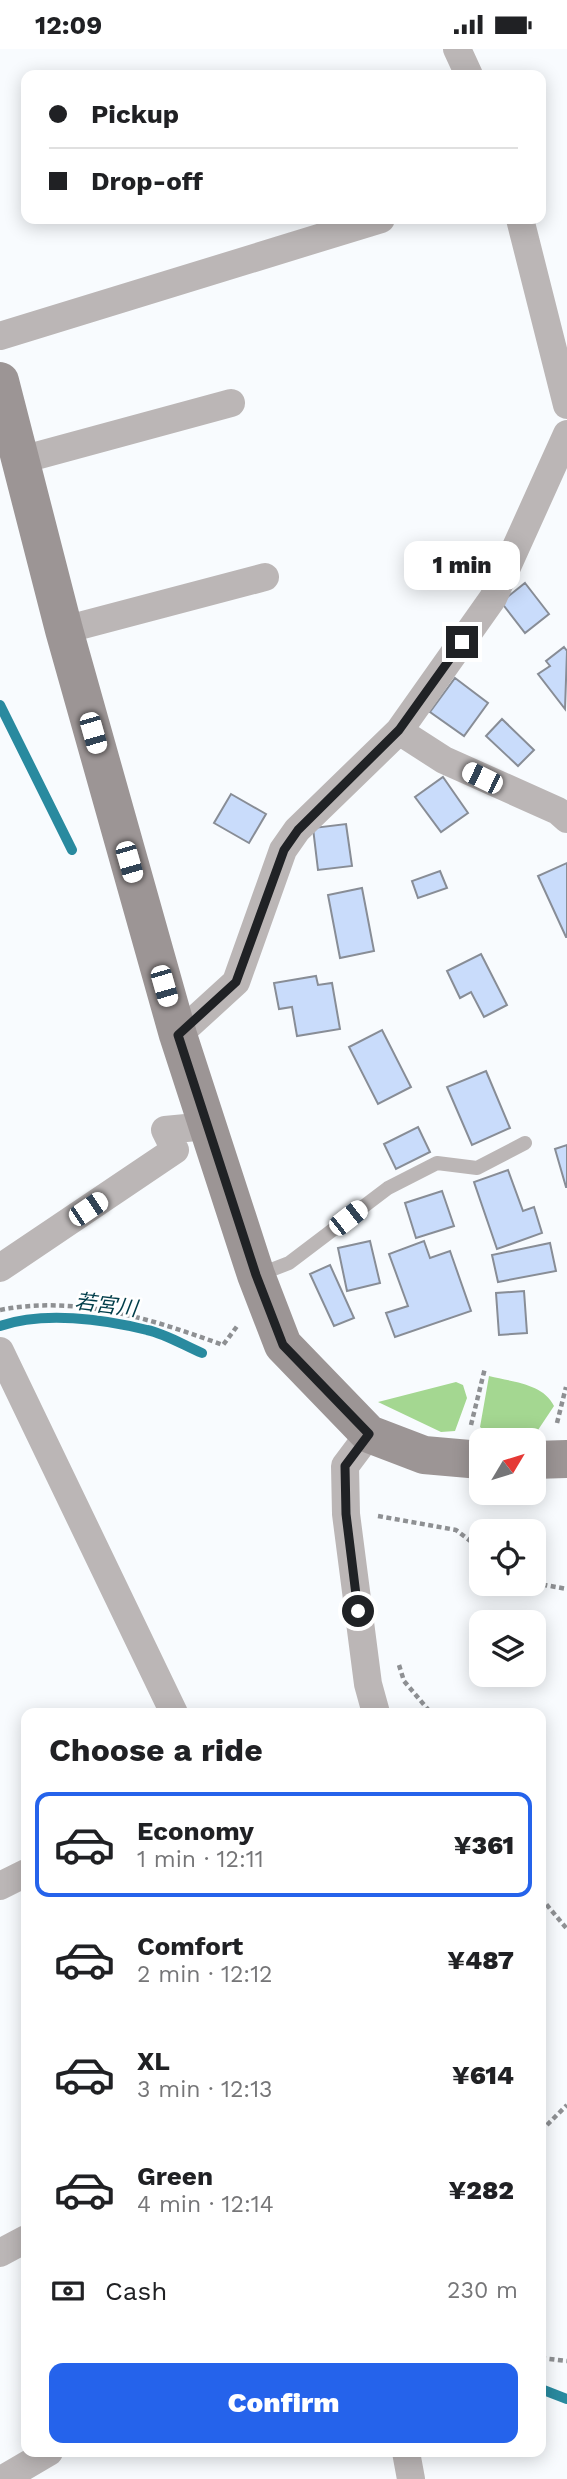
<!DOCTYPE html>
<html lang="en">
<head>
<meta charset="utf-8">
<style>
  :root { --surface:#fff; --page:#f2f2f2; --text:#202124; --muted:#757577; --line:#e0e0e0; --accent:#2563eb }
  body { margin:0; font-family:"Work Sans","Noto Sans JP",sans-serif; background:var(--page); color:var(--text); height:100vh; display:flex; flex-direction:column; font-size:26px; white-space:nowrap }
  * { box-sizing:border-box; margin:0 }
  p { font-size:23px; color:var(--muted) }
  .icon { flex:none; width:38px; height:38px; fill:none; stroke:currentColor; stroke-width:2; stroke-linecap:round; stroke-linejoin:round }
  .map { position:relative; flex:1; overflow:hidden }
  .sheet { position:absolute; left:21px; top:1659px; width:525px; height:749px; display:flex; flex-direction:column; background:var(--surface); border-radius:14px; box-shadow:0 4px 18px #0003 }
  .sheet>* { flex:none }
  .banner { position:absolute; left:21px; top:21px; width:525px; height:154px; border-radius:14px; box-shadow:0 4px 18px #0003; display:grid; align-content:center; height:154px; padding:0 28px; background:var(--surface) }
  .needle { width:46px; rotate:52deg }
  .fabs { position:absolute; left:469px; top:1379px; display:grid; gap:14px }
  .fabs a { display:grid; place-items:center; width:77px; height:77px; border-radius:14px; background:var(--surface); box-shadow:0 4px 18px #0003; font-size:35px }
  .end { position:absolute; width:32px; height:32px; margin:-16px; border:9px solid #202225; background:#fff; box-shadow:0 0 0 4px #fff }
  .from { border-radius:50% }
  .bubble { position:absolute; height:49px; border-radius:14px; background:var(--surface); box-shadow:0 4px 18px #0003; font-size:23px; font-weight:800; line-height:49px; text-align:center }
  .car { position:absolute; width:21px; height:42px; margin:-21px -10px; border-radius:9px; box-shadow:0 0 5px 2px #0007; background:linear-gradient(#fff 24%,#345 0 40%,#fff 0 76%,#345 0 86%,#fff 0) }
  .banner b { display:flex; align-items:center; gap:24px; height:66px; font-size:26px }
  .banner b+b { border-top:2px solid var(--line) }
  .banner i { width:18px; height:18px; background:var(--text) }
  ul { padding:0; list-style:none }
  li { display:flex; align-items:center; gap:21px; height:105px; margin:0 14px 10px; padding:0 14px; border:4px solid transparent; border-radius:14px }
  li div { flex:1 }
  li b { display:block; font-size:26px }
  li em { font-style:normal; font-weight:800 }
  li.selected { border-color:var(--accent) }
  li>.icon { width:63px; height:63px; stroke-width:1.5 }
  h2 { padding:0 28px; font-size:32px; line-height:84px }
  .pay { display:flex; align-items:center; gap:18px; height:77px; padding:0 28px; font-size:26px }
  .pay p { margin-inline-start:auto }
  .button { display:flex; gap:14px; margin-top:auto; padding:14px 28px }
  .button a { flex:1; height:80px; border-radius:14px; background:var(--accent); color:#fff; font-size:28px; font-weight:800; line-height:80px; text-align:center }
  .status { display:flex; justify-content:space-between; align-items:center; height:49px; padding:0 35px; background:var(--surface); direction:ltr }
  .status svg { height:19px; fill:currentColor }
  .map>svg:first-child { display:block }
</style>
</head>
<body>
<div class="status"><b>12:09</b><svg viewBox="0 0 49 12"><path d="M0 12V9h3v3zM5 12V6h3v6zM10 12V3h3v9zM15 12V0h3v12zM26 1h20v11H26zM47 4h2v5h-2z"/></svg></div>
<div class="map">
<svg width="567" height="2430" viewBox="0 0 567 2430">
  <rect width="100%" height="100%" fill="#f8fbfe"/>
  <path fill="#a4d791" d="M489,1327C512,1333 543,1334 554,1357L532,1390L492,1388L480,1378Z
    M456,1333L463,1336L467,1349L455,1382L441,1383L378,1353Z"/>
  <g fill="none" stroke-linecap="round" stroke-linejoin="round">
    <path stroke="#298a9f" stroke-width="10" d="M0,656L72,801
      M0,1277C43,1262 103,1270 147,1281C166,1285 185,1297 202,1304
      M541,2340L567,2350"/>
  </g>
  <path fill="#c9dcfb" stroke="#888d96" stroke-width="2" d="M525,534L549,565L525,584L501,553Z
    M564,598L567,602L565,660L538,625L550,617L546,612Z
    M455,629L488,654L464,687L430,663Z
    M502,670L534,701L518,717L486,687Z
    M443,728L468,764L441,783L415,748Z
    M231,745L266,765L249,794L214,774Z
    M346,775L352,817L318,821L313,779Z
    M567,814V888H566L538,827Z
    M440,822L447,839L418,849L412,832Z
    M362,839L374,902L340,909L328,846Z
    M481,905L507,956L484,968L471,943L460,949L447,922Z
    M316,927L318,936L332,934L340,980L297,987L292,958L279,960L274,934Z
    M382,981L411,1038L378,1055L349,998Z
    M486,1022L510,1079L472,1096L447,1038Z
    M418,1078L430,1103L396,1120L384,1095Z
    M567,1096V1138H566L555,1100Z
    M508,1121L523,1162L534,1158L542,1184L497,1200L474,1133Z
    M442,1142L454,1177L416,1189L405,1154Z
    M370,1192L380,1234L347,1242L338,1199Z
    M424,1192L430,1209L450,1202L471,1262L395,1288L386,1264L408,1257L389,1205Z
    M550,1194L556,1222L498,1233L492,1206Z
    M330,1216L354,1269L334,1277L310,1225Z
    M524,1242L527,1284L499,1286L496,1244Z"/>
  <g fill="none" stroke-linecap="round" stroke-linejoin="round">
    <path stroke="#8e9093" stroke-width="4.5" stroke-dasharray="5 3.5" stroke-linecap="butt" d="M0,1261C77,1246 152,1270 223,1296L238,1276
      M557,1374L566,1338
      M471,1376L485,1319
      M378,1467L456,1481L481,1500
      M534,1534L567,1540
      M399,1616L404,1632L431,1664
      M541,1750L542,1751
      M541,1849L567,1880
      M541,2082L567,2056
      M541,2309L567,2312"/>
    <path stroke="#bbb6b6" stroke-width="14" d="M258,1226L289,1214L388,1139L437,1114L477,1119L525,1094"/>
    <path stroke="#bbb6b6" stroke-width="28" d="M457,0L469,26
      M520,170L567,356
      M0,287L381,170
      M21,411L231,354
      M64,581L265,528
      M399,682L444,711L558,762L567,770
      M178,986L236,933L283,801L297,781L399,682L493,549L567,385
      M0,1219L175,1101L165,1081L207,1077
      M0,1302L174,1664
      M369,1385L345,1417L346,1465L368,1635L376,1664
      M0,1837L26,1824
      M0,2204L26,2190
      M406,2403L411,2430
      M3,2430L49,2403"/>
    <path stroke="#9c9595" stroke-width="38" d="M0,332L64,581L178,986L256,1226L283,1296L369,1385L424,1406L481,1411
      M534,1411L567,1410"/>
  </g>
  <g fill="none" stroke-linecap="round" stroke-linejoin="round">
    <path stroke="#202225" stroke-width="9" d="M358,1562L346,1465L345,1417L369,1385L283,1296L256,1226L178,986L236,933L284,801L298,781L399,681L462,593"/>
  </g>
  <g text-anchor="middle" stroke-width="5" stroke-linejoin="round" paint-order="stroke">
    <g font-size="21" font-style="italic" fill="#003d49" stroke="#fff">
      <text transform="translate(106 1256) rotate(7)" y="7">若宮川</text>
    </g>
  </g>
</svg>
<div class="fabs">
<a><svg class="needle" viewBox="-14 -14 28 28"><path d="M0-13l5 13h-10z" fill="#e53935"/><path d="M0 13l5-13h-10z" fill="#757577"/></svg></a>
<a><svg class="icon" aria-label="locate" viewBox="0 0 24 24"><circle cx="12" cy="12" r="6"/><path d="M12 2v4M12 18v4M2 12h4M18 12h4"/></svg></a>
<a><svg class="icon" aria-label="layers" viewBox="0 0 24 24"><path d="M12 4l9 5-9 5-9-5zM3 14l9 5 9-5"/></svg></a>
</div>
<i class="end from" style="left:358px;top:1562px"></i>
<i class="end" style="left:462px;top:593px"></i>
<div class="bubble" style="left:404px;top:492px;width:116px">1 min</div>
<i class="car" style="left:93px;top:684px;rotate:164deg"></i>
<i class="car" style="left:482px;top:729px;rotate:296deg"></i>
<i class="car" style="left:129px;top:813px;rotate:164deg"></i>
<i class="car" style="left:164px;top:937px;rotate:164deg"></i>
<i class="car" style="left:88px;top:1160px;rotate:56deg"></i>
<i class="car" style="left:348px;top:1169px;rotate:52deg"></i>
<div class="banner">
<b><i class="from"></i>Pickup</b>
<b><i></i>Drop-off</b>
</div>
<section class="sheet">
<h2>Choose a ride</h2>
<ul>
<li class="selected"><svg class="icon" aria-label="car" viewBox="0 0 24 24"><path d="M5 17H2v-5l4-1 3-4h7l3 4 3 1v5h-3M9 17h6M6 11h13"/><circle cx="7" cy="17" r="2"/><circle cx="17" cy="17" r="2"/></svg><div><b>Economy</b><p>1 min · 12:11</p></div><em>¥361</em></li>
<li><svg class="icon" aria-label="car" viewBox="0 0 24 24"><path d="M5 17H2v-5l4-1 3-4h7l3 4 3 1v5h-3M9 17h6M6 11h13"/><circle cx="7" cy="17" r="2"/><circle cx="17" cy="17" r="2"/></svg><div><b>Comfort</b><p>2 min · 12:12</p></div><em>¥487</em></li>
<li><svg class="icon" aria-label="car" viewBox="0 0 24 24"><path d="M5 17H2v-5l4-1 3-4h7l3 4 3 1v5h-3M9 17h6M6 11h13"/><circle cx="7" cy="17" r="2"/><circle cx="17" cy="17" r="2"/></svg><div><b>XL</b><p>3 min · 12:13</p></div><em>¥614</em></li>
<li><svg class="icon" aria-label="car" viewBox="0 0 24 24"><path d="M5 17H2v-5l4-1 3-4h7l3 4 3 1v5h-3M9 17h6M6 11h13"/><circle cx="7" cy="17" r="2"/><circle cx="17" cy="17" r="2"/></svg><div><b>Green</b><p>4 min · 12:14</p></div><em>¥282</em></li>
</ul>
<div class="pay"><svg class="icon" aria-label="cash" viewBox="0 0 24 24"><path d="M3 7h18v10H3z"/><circle cx="12" cy="12" r="2"/></svg>Cash<p>230 m</p></div>
<div class="button"><a>Confirm</a></div>
</section>
</div>
</body>
</html>
